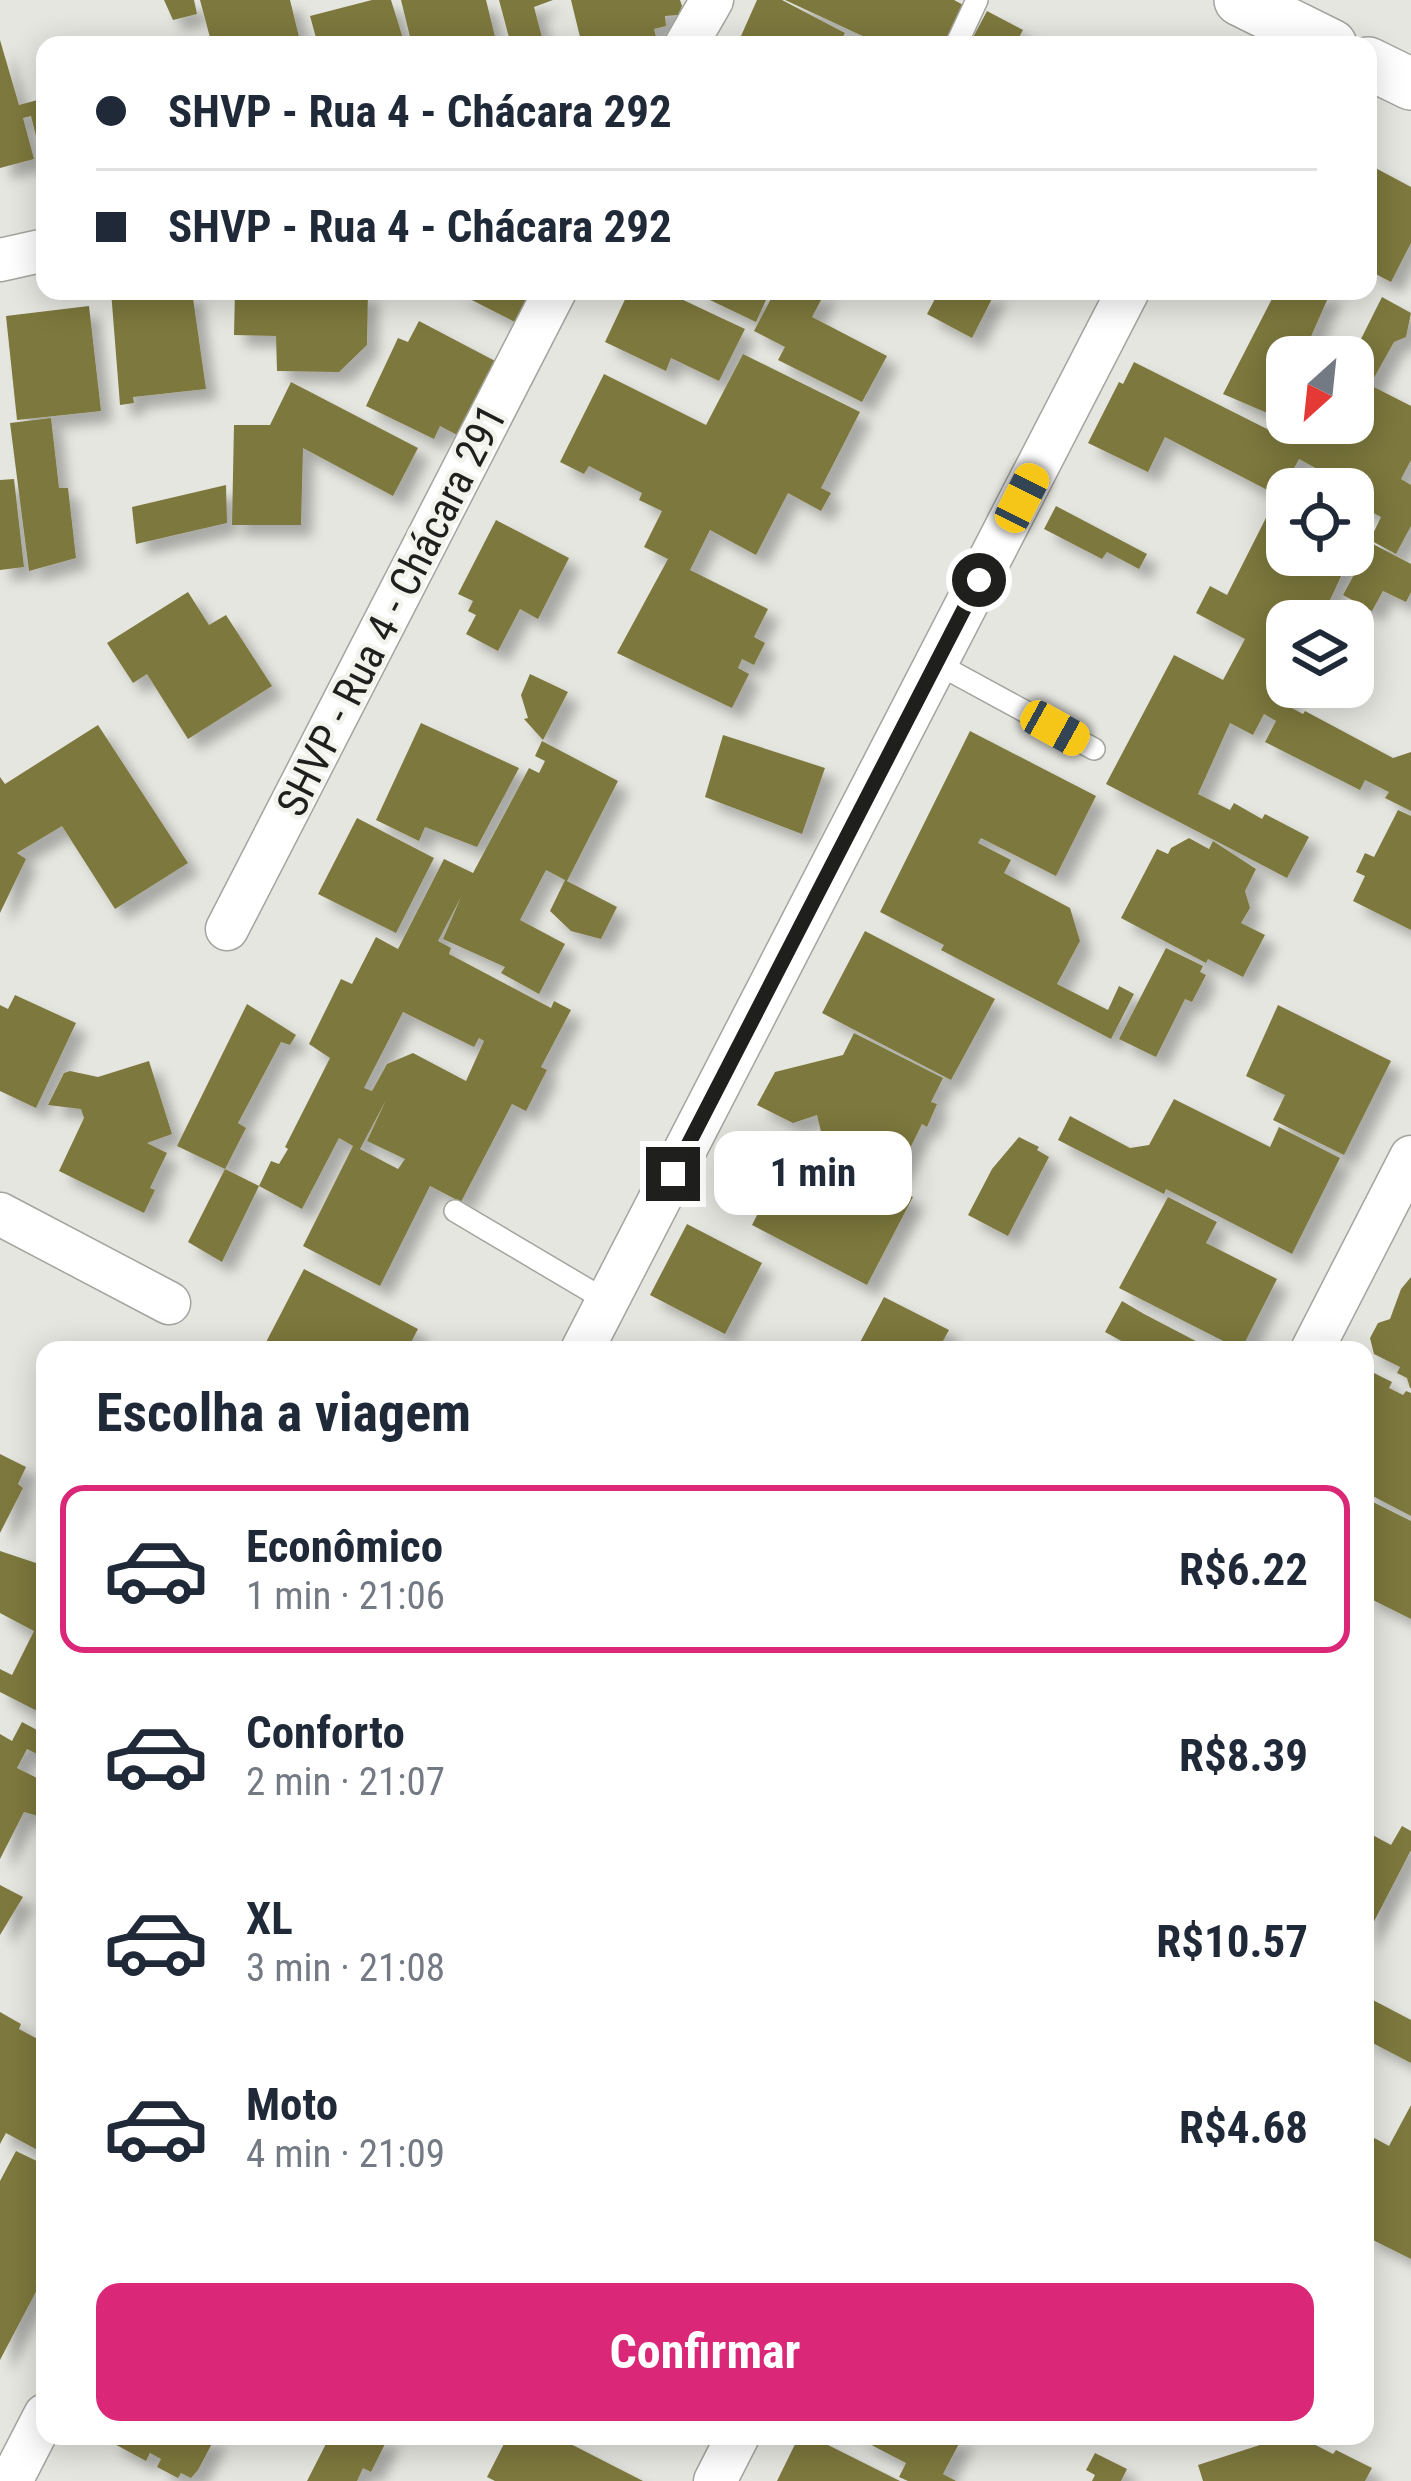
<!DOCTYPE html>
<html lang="pt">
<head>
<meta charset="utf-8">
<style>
  :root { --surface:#fff; --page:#f2f2f3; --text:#1f2937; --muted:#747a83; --line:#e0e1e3; --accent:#db2777 }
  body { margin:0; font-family:"Roboto Condensed",sans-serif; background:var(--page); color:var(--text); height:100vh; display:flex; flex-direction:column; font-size:45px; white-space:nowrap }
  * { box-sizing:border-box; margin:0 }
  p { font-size:39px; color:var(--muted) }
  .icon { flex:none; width:66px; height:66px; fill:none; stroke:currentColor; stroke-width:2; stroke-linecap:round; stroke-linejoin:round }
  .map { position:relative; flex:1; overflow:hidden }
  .details { position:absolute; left:36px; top:1341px; width:1338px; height:1104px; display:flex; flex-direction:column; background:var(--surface); border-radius:24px; box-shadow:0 6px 30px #0003 }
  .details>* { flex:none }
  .guide { position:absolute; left:36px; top:36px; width:1341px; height:264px; border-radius:24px; box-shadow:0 6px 30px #0003; display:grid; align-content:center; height:264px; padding:0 60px; background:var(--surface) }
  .needle { width:78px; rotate:207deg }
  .tools { position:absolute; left:1266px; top:336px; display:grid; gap:24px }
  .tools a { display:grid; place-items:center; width:108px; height:108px; border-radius:24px; background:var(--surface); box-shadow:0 6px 30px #0003; font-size:60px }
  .end { position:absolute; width:54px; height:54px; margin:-27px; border:15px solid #1f1f1d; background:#fff; box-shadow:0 0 0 6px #fff }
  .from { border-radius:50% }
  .bubble { position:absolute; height:84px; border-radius:24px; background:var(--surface); box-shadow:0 6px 30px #0003; font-size:39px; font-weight:700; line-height:84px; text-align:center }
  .car { position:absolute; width:36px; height:72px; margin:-36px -18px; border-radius:15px; box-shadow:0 0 9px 3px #0007; background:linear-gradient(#f5c518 24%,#345 0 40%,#f5c518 0 76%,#345 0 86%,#f5c518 0) }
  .guide b { display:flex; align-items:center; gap:42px; height:114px; font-size:45px }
  .guide b+b { border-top:3px solid var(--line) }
  .guide i { width:30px; height:30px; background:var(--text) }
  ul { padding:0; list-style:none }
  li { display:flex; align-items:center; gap:36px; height:168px; margin:0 24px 18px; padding:0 36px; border:6px solid transparent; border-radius:24px }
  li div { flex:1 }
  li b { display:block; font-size:45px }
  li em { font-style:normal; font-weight:700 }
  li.selected { border-color:var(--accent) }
  li>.icon { width:108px; height:108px; stroke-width:1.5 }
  h2 { padding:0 60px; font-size:54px; line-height:144px }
  .action { display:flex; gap:24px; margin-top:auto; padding:24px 60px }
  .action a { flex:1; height:138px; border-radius:24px; background:var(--accent); color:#fff; font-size:48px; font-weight:700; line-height:138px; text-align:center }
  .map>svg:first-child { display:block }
</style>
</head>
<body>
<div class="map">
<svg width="1411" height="2481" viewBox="0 0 1411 2481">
  <defs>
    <filter id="shadow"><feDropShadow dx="11" dy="11" stdDeviation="6" flood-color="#0004"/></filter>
  </defs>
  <rect width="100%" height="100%" fill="#e6e6e1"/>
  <path fill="#7d783d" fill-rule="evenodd" filter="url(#shadow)" d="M164,0H194L197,14L173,20Z
    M200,0H290L301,45H212Z
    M372,0H391L405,45H318L310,16Z
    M401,0H486L497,45H412Z
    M499,0H553L534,7L544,45H511Z
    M571,0H680L682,6L678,15L665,16L666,26L654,29L658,45H582Z
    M757,0H782L845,33L839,45H737Z
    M785,0H954L967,7L949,45H882Z
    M987,11L1023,30L1015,45H969Z
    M0,40L19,105L45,98V167L40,168L36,153L40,152L31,116L23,118L34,159L0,168Z
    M1368,164L1411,187V243L1391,282L1368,270Z
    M111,291H192L206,389L133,397L134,403L120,405Z
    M235,291H368L367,345L339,372L277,371L276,336L234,335Z
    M454,291H530L515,322Z
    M629,291H664L745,329L719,381L671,358L666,371L605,342Z
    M691,291H770L756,322Z
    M775,291H826L812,317L887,356L862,402L778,360L785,347L754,331Z
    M925,291H996L972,338L927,314L936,297Z
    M1276,291H1331L1302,357H1287V385L1272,415L1223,394Z
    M1382,297L1411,313L1406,337L1394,342L1370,385L1411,406V460L1401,479L1411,485V526L1396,554L1370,540L1381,517L1353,502V489H1331L1316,481L1321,471L1299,459L1279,496L1165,437L1148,472L1088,443L1119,382L1123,384L1134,362L1271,431L1282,409L1287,411V423L1316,427L1318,423H1353V355Z
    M89,306L101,411L17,420L6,316Z
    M419,321L497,362L459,436L440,426L434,439L366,406L398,338L408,342Z
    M743,354L860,412L821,488L831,493L821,511L788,493L756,555L710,530L690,570L768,609L754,637L765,643L754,665L742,659L738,668L749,674L732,708L617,653L668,559L644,547L662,511L639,500L642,493L589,466L584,474L560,462L604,374L706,425Z
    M291,382L418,448L393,496L303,448L301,525H232L234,425H270Z
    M51,418L59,488H68L76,558L29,571L10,423Z
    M14,479L24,567L0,570V480Z
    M226,485L227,523L136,544L132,507Z
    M1273,504L1287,511V555H1351L1322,617L1329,621H1287V687H1294L1284,704L1303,714L1305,711L1393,758L1411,752V811L1385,798L1389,792L1365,780L1360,790L1265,742L1276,721L1264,714L1253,735L1230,723L1198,794L1230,810L1234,803L1262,819L1265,814L1309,837L1287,878L1106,784L1174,655L1223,680L1245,639L1196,613L1210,586L1227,595Z
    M1056,506L1147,554L1139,569L1107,552L1102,559L1044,529Z
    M496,520L569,558L538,619L520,609L498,651L466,634L476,615L468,611L473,601L458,594Z
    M1371,543L1411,564V592L1406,602L1383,591L1372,611L1343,595Z
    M188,592L209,625L226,615L272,686L188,739L147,674L133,683L107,643Z
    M530,674L568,692L543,740L524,719L528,718L521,695Z
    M421,723L519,768L477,847L425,827L419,841L376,820Z
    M98,725L188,863L115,909L62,826L17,853L26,859L0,913V777L5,784Z
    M970,731L1096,796L1056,876L981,838L978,843L1011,860L1004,873L1070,908L1080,941L1057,984L1108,1010L1119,986L1134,994L1111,1039L941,950L944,945L880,912Z
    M723,735L825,768L802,834L705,797Z
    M542,741L618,781L567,881L617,907L601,939L571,931L550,911L565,880L546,870L520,920L565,944L539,994L501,973L505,967L443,939L461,897L438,941L451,948L449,954L551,1008L554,1001L571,1010L541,1067L547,1070L526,1111L512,1104L461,1202L430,1186L380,1286L303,1246L353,1146L339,1138L302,1209L259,1186L271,1161L279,1164L288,1149L285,1147L330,1058L309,1044L341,979L352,984L376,937L398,949L444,859L473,873L529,768L539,773L545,761L535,756ZM403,1012L474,1047L479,1038L484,1041L466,1081L413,1053L387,1064L372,1091L364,1088ZM386,1100L367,1141L405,1159L398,1169L360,1149Z
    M1398,810L1411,816V930L1353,901L1365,876L1356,872L1365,853L1374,857Z
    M357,818L434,858L396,933L318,894Z
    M1189,838L1209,849L1213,841L1256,869L1245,891L1250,908L1241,923L1265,935L1243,977L1208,959L1206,963L1121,918L1157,849L1168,854L1171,848Z
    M865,931L995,999L951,1080L822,1013Z
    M1166,948L1203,966L1200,972L1206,975L1192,1002L1185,999L1156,1057L1119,1039Z
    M15,995L76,1023L36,1108L0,1091V1005L8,1009Z
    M247,1004L296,1035L290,1045L281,1042L238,1123L246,1128L225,1169L177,1146Z
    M1278,1005L1391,1061L1344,1155L1273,1120L1285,1095L1246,1076Z
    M854,1033L943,1078L931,1102L937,1104L927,1127L922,1124L896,1177L842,1149L840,1134L823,1140L817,1115L793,1123L757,1105L775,1072L843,1055Z
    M149,1061L172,1134L147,1143L167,1153L150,1188L155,1190L144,1213L59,1171L84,1118L81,1109L48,1105L64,1073L70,1071L98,1077Z
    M1174,1099L1270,1147L1279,1127L1340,1158L1292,1254L1166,1189L1164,1194L1058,1140L1070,1116L1130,1148L1149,1145Z
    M798,1134L832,1150L830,1155L913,1197L867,1285L752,1225Z
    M1019,1137L1039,1147L1037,1150L1049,1157L1008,1236L968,1215L992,1169Z
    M225,1169L259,1186L222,1262L188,1242Z
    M1168,1197L1217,1222L1206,1243L1277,1279L1241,1350L1119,1288Z
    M687,1224L762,1263L725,1334L650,1295Z
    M304,1269L418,1329L407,1350H272L264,1346Z
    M1411,1277V1388H1410L1407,1378L1397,1373L1400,1367L1374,1354L1370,1338L1378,1323L1390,1319L1401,1289Z
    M884,1297L949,1330L938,1350H856Z
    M1122,1301L1144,1314L1213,1350H1138L1105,1332Z
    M1366,1369L1392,1382L1389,1388L1403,1395L1406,1391L1411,1393V1516L1365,1492Z
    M0,1454L26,1467L18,1484L23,1488L0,1533Z
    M1365,1498L1411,1521V1619L1365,1596Z
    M0,1551L45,1566V1758L27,1749L17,1768L45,1782V1818L24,1812L0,1859V1734L12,1741L22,1722L37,1730L45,1715L0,1692V1669L12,1675L34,1631L0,1613Z
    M1402,1826L1411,1831V1850L1365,1939V1831L1391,1845Z
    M0,1885L23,1897L0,1935Z
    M1371,1999L1411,2020V2063L1365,2039V2010Z
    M0,2012L21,2024L19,2029L45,2043V2154L6,2133L0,2144Z
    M1411,2105V2259L1365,2236V2133L1389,2146Z
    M16,2151L45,2165V2278L42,2284L35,2281L39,2286L0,2360V2181Z
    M112,2436H216L198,2470L191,2478L181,2473L178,2478L157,2467L161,2459L150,2453L146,2461L109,2441Z
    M330,2436L353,2445L355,2441L345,2436H389L371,2472L363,2468L357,2481H307Z
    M508,2436H555L643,2481H495L487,2477Z
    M799,2436H810L900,2481H777Z
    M854,2436H963L943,2474L956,2481H908L899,2477L906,2463Z
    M1288,2436H1298L1333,2454L1336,2450L1372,2468L1365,2481H1203L1198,2465Z
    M1095,2453L1127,2469L1121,2481H1092L1095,2475L1086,2470Z"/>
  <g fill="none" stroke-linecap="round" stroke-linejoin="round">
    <defs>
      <path id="service" d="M956,45L977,0
        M936,663L1094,749
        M455,1211L607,1301"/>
      <path id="minor" d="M686,45L712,0
        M0,260L45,250
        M227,929L555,291
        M0,1214L169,1303
        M582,1350L1128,291
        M1312,1350L1411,1157
        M11,2481L45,2415
        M715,2481L738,2436"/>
      <path id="tertiary" d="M1240,0L1331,45
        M1368,63L1411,84"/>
    </defs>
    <use href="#service" stroke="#a4a49f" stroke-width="24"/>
    <use href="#minor" stroke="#a4a49f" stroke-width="45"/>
    <use href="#tertiary" stroke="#a4a49f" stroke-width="54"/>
    <use href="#service" stroke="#fff" stroke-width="21"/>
    <use href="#minor" stroke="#fff" stroke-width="42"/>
    <use href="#tertiary" stroke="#fff" stroke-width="51"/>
  </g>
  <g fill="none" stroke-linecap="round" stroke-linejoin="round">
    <path stroke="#1f1f1d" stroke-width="15" d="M673,1174L979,580"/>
  </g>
  <g text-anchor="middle" stroke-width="9" stroke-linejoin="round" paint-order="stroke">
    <g font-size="42" fill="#1f1f1d" stroke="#f3f3ee">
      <text transform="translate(391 610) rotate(-63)" y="15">SHVP - Rua 4 - Chácara 291</text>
    </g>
  </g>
</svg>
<div class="tools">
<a><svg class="needle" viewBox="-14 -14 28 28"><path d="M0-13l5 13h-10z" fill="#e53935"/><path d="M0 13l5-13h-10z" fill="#747a83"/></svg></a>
<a><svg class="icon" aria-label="locate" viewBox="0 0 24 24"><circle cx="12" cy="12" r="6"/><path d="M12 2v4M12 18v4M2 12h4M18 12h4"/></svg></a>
<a><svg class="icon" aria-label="layers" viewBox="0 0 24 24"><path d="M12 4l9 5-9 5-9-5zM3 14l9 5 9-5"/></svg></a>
</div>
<i class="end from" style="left:979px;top:580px"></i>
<i class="end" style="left:673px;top:1174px"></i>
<div class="bubble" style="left:714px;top:1131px;width:198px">1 min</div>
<i class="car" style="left:1022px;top:498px;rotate:27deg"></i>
<i class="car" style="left:1055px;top:728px;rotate:119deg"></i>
<div class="guide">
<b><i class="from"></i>SHVP - Rua 4 - Chácara 292</b>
<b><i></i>SHVP - Rua 4 - Chácara 292</b>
</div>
<section class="details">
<h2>Escolha a viagem</h2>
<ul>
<li class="selected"><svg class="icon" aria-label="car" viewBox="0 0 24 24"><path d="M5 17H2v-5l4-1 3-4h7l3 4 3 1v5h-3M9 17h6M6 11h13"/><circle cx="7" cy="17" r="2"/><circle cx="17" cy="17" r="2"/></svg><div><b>Econômico</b><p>1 min · 21:06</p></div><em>R$6.22</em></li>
<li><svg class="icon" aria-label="car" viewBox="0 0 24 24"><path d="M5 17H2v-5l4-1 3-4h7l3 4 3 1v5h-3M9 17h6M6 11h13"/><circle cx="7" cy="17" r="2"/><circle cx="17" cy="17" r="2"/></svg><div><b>Conforto</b><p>2 min · 21:07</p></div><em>R$8.39</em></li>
<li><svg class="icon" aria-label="car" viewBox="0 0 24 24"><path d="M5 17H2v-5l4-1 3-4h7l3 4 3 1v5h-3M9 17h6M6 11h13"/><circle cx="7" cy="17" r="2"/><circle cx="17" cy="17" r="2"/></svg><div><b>XL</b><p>3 min · 21:08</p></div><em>R$10.57</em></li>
<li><svg class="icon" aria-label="car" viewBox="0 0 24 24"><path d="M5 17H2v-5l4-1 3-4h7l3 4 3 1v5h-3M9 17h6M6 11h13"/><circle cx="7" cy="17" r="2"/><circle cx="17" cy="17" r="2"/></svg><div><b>Moto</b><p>4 min · 21:09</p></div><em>R$4.68</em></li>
</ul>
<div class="action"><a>Confirmar</a></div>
</section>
</div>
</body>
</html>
